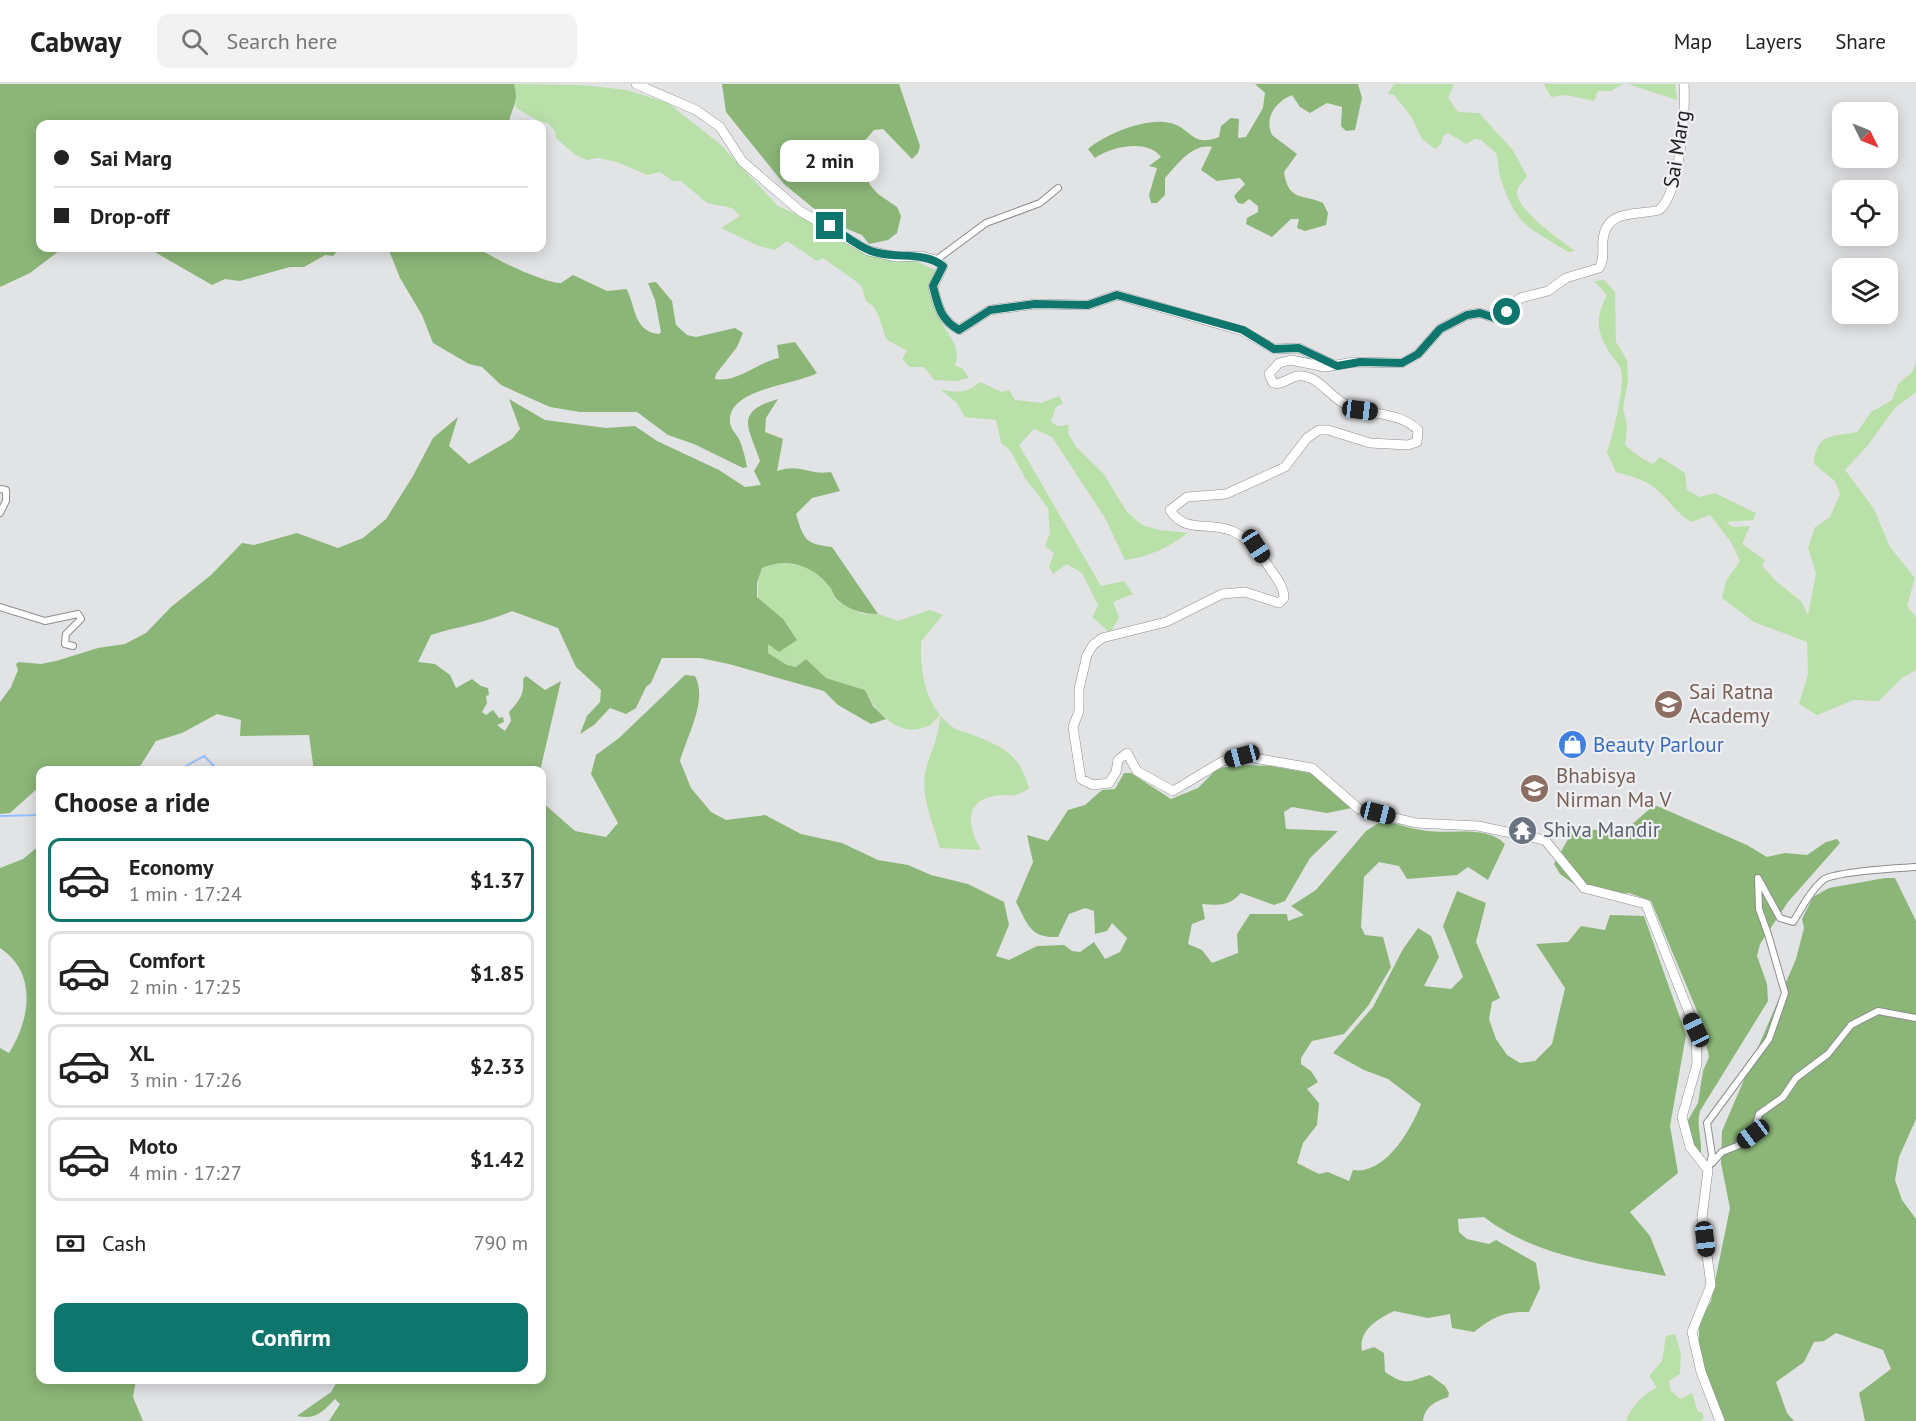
<!DOCTYPE html>
<html lang="en">
<head>
<meta charset="utf-8">
<style>
  :root { --surface:#fff; --page:#f2f2f2; --text:#222; --muted:#767676; --line:#e0e0e0; --accent:#0f766e }
  body { margin:0; font-family:"PT Sans",sans-serif; background:var(--page); color:var(--text); height:100vh; display:flex; flex-direction:column; font-size:22px; white-space:nowrap }
  * { box-sizing:border-box; margin:0 }
  p { font-size:20px; color:var(--muted) }
  .icon { flex:none; width:33px; height:33px; fill:none; stroke:currentColor; stroke-width:2; stroke-linecap:round; stroke-linejoin:round }
  .map { position:relative; flex:1; overflow:hidden }
  .panel { position:absolute; left:36px; top:682px; width:510px; height:618px; display:flex; flex-direction:column; background:var(--surface); border-radius:12px; box-shadow:0 3px 15px #0003 }
  .panel>* { flex:none }
  .top-card { position:absolute; left:36px; top:36px; width:510px; height:132px; border-radius:12px; box-shadow:0 3px 15px #0003; display:grid; align-content:center; height:132px; padding:0 18px; background:var(--surface) }
  .needle { width:39px; rotate:133deg }
  .buttons { position:absolute; left:1832px; top:18px; display:grid; gap:12px }
  .buttons a { display:grid; place-items:center; width:66px; height:66px; border-radius:12px; background:var(--surface); box-shadow:0 3px 15px #0003; font-size:30px }
  .end { position:absolute; width:27px; height:27px; margin:-14px; border:8px solid #0f766e; background:#fff; box-shadow:0 0 0 3px #fff }
  .from { border-radius:50% }
  .bubble { position:absolute; height:42px; border-radius:12px; background:var(--surface); box-shadow:0 3px 15px #0003; font-size:20px; font-weight:600; line-height:42px; text-align:center }
  .car { position:absolute; width:18px; height:36px; margin:-18px -9px; border-radius:8px; box-shadow:0 0 4px 2px #0007; background:linear-gradient(#222 24%,#8ab4d8 0 40%,#222 0 76%,#8ab4d8 0 86%,#222 0) }
  .top-card b { display:flex; align-items:center; gap:21px; height:57px; font-size:22px }
  .top-card b+b { border-top:2px solid var(--line) }
  .top-card i { width:15px; height:15px; background:var(--text) }
  ul { padding:0; list-style:none }
  li { display:flex; align-items:center; gap:18px; height:84px; margin:0 12px 9px; padding:0 6px; border:3px solid var(--line); border-radius:12px }
  li div { flex:1 }
  li b { display:block; font-size:22px }
  li em { font-style:normal; font-weight:600 }
  li.current { border-color:var(--accent) }
  li>.icon { width:54px; height:54px; stroke-width:1.5 }
  h2 { padding:0 18px; font-size:27px; line-height:72px }
  .pay { display:flex; align-items:center; gap:15px; height:66px; padding:0 18px; font-size:22px }
  .pay p { margin-inline-start:auto }
  .action { display:flex; gap:12px; margin-top:auto; padding:12px 18px }
  .action a { flex:1; height:69px; border-radius:12px; background:var(--accent); color:#fff; font-size:24px; font-weight:600; line-height:69px; text-align:center }
  header { display:flex; align-items:center; gap:36px; box-sizing:border-box; height:84px; padding:0 30px; background:var(--surface); border-bottom:2px solid var(--line) }
  header strong { font-size:28px }
  nav { display:flex; gap:33px; margin-inline-start:auto; font-size:21px }
  .search { width:420px; height:54px; background:var(--page); display:flex; align-items:center; gap:15px; box-sizing:border-box; padding:0 21px; border-radius:12px; color:var(--muted); font-size:22px }
  .map>svg:first-child { display:block }
</style>
</head>
<body>
<header>
<strong>Cabway</strong>
<div class="search"><svg class="icon" aria-label="search" viewBox="0 0 24 24"><circle cx="10" cy="10" r="6"/><path d="M15 15l6 6"/></svg>Search here</div>
<nav><a>Map</a><a>Layers</a><a>Share</a></nav>
</header>
<div class="map">
<svg width="1916" height="1337" viewBox="0 0 1916 1337">
  <rect width="100%" height="100%" fill="#e2e3e5"/>
  <path fill="#bae0a9" d="M514,0L582,1L627,6L668,19L720,60L778,122L823,142L862,168L895,178L916,177L935,186L929,201C932,211 935,223 939,233C947,252 962,260 955,282L962,284L969,294L956,297L934,296L924,283H910L902,275L907,267L886,255L879,233L874,223L866,217L861,201L823,174L817,177L787,157L775,166L759,162L721,144L740,132L732,124L707,119L681,97H673L660,88L647,91L617,78L598,74L587,76L574,70L556,54L555,47L548,39L539,37L516,24Z
    M1394,0H1454L1448,14L1458,28L1479,29L1512,65L1527,92C1523,98 1517,102 1517,109C1518,127 1561,157 1575,167L1568,168C1529,143 1517,143 1501,96C1498,87 1499,78 1496,69L1481,56L1475,55L1466,60L1448,49L1443,52L1441,60L1435,65L1422,55L1411,32L1394,11L1388,10Z
    M1544,0H1623L1611,7H1598L1594,17L1566,11L1551,13Z
    M1628,0H1675L1677,16Z
    M1604,196L1615,208L1616,258L1627,276L1628,297L1623,324L1627,341L1625,361L1641,374L1653,380L1660,373L1685,389L1687,406L1700,413L1715,409L1756,429L1753,436L1726,438L1733,443L1750,442L1742,460L1765,476L1762,482L1777,498L1801,517L1808,531L1816,489L1808,464L1815,443L1830,433L1840,410L1835,397L1814,380C1816,349 1831,353 1857,348L1871,328L1892,316L1898,300L1913,287L1916,278V308L1894,325L1868,361L1845,386L1874,425L1890,463L1915,494L1907,522L1916,533V586L1902,594L1879,617L1854,616L1817,631L1799,620L1808,590L1807,558L1754,538L1722,514L1726,497L1740,477L1731,458L1710,431L1692,438C1677,431 1669,415 1656,405C1644,395 1630,392 1616,388L1607,368C1613,350 1625,304 1621,286C1620,281 1614,275 1611,271C1596,248 1595,234 1607,211L1594,197Z
    M980,298L1002,308L1009,306L1015,316L1041,319L1059,312L1063,319L1056,323L1051,337L1057,342L1069,341L1068,349L1076,363L1103,389L1127,428L1142,441L1160,446L1188,449C1168,463 1150,473 1125,476L1105,434L1052,353L1034,345L1019,361L1101,502L1124,497L1133,510L1113,518L1119,534L1110,549L1092,533L1098,521L1082,489L1067,480L1053,490L1049,483L1054,469L1045,462L1050,449L1048,424L1025,394L1010,366L1001,359L996,336L965,333L957,319L940,305C957,309 966,310 980,298Z
    M775,478L807,482L831,503L836,516L862,530H878L898,537L930,526L943,531L921,557C920,588 925,624 954,644C959,647 966,648 971,650C1003,663 1019,669 1029,704C1012,717 1007,708 990,713C961,720 971,749 981,766L940,764C934,742 921,713 925,690C929,668 939,657 940,631C937,634 933,639 930,641C901,657 876,629 865,606L826,594L806,575L796,583L787,581L768,569C768,537 750,517 762,484Z
    M1675,1250L1681,1269L1680,1290L1669,1297L1671,1307L1680,1315L1692,1309L1698,1328H1702L1704,1334L1701,1337H1626C1631,1323 1643,1309 1657,1304L1649,1292L1662,1277L1666,1252Z"/>
  <path fill="#8cb678" d="M0,0H514C520,21 510,24 509,40H40V164H63L30,189L0,203Z
    M722,0H899L920,62L918,69L912,75L883,45L874,46L860,62L859,71L870,101L878,110L897,123L901,132L897,149L888,156L869,160L862,151L830,138L784,100L726,28Z
    M1255,0H1358L1362,14L1355,46L1346,47L1341,42L1342,23L1327,19L1310,29L1300,23L1292,11C1275,18 1264,34 1272,51L1297,70L1284,88C1288,118 1304,110 1323,119L1328,129L1326,141L1305,147L1297,144L1299,135H1291L1272,153L1246,140L1247,134L1258,128V122L1249,115L1243,120L1238,119L1234,112L1245,100L1240,94L1217,97L1201,86L1212,63C1192,59 1177,81 1165,94V111L1157,119H1151L1149,111L1157,84L1149,82L1161,73C1148,55 1112,62 1095,74L1088,65C1106,50 1146,33 1170,39C1192,44 1191,64 1219,53L1221,42L1231,34L1239,35L1238,54L1246,53L1263,24L1265,9Z
    M109,164H340L333,172L325,171L304,183H290L240,197L225,195L212,201L153,167Z
    M388,164H479C491,174 545,199 561,199L573,191L607,207L626,205C635,216 632,248 659,250L661,248L655,216L648,199L656,198L672,217L676,241L687,251L696,253L735,244L743,249L737,263L716,290L715,295C738,299 758,278 779,274L777,261L795,258L817,289C797,301 726,304 730,339C731,345 736,350 739,355C743,364 745,373 747,383L743,384L694,360L668,351L637,328H580L550,323L501,301L482,283L469,280L433,259L422,231L400,194Z
    M509,315L545,336L606,344L635,342L657,357L719,386L745,403L761,401L754,387L760,377C749,343 733,328 778,315L766,334L765,348L783,355L777,387C803,379 808,392 831,388L840,407L812,414L796,430C804,456 805,460 832,463L878,530C864,530 851,527 839,517C834,514 833,506 829,502C812,481 787,473 762,484L757,499V513L783,535L797,556L779,568L768,560V569L787,581L796,583L806,575L826,594L865,606L873,622L886,635L871,640L838,621L824,607L729,580L700,574H662L651,599L646,603L636,624L626,630L610,624L594,641L580,650L587,632L600,618L601,606L576,583L558,544L512,527C486,539 458,542 431,551L418,578L435,580L450,591L456,604L472,595L481,602L488,604L489,611L486,612L487,619L482,628L486,631L493,626L499,634L503,633L504,638L497,641L505,647L511,637L509,628C518,618 525,611 523,595L526,592L545,606L561,597L540,687H314L309,651L240,652L241,636L217,630L182,649L156,657L137,687H40V702L10,729L0,730V618L11,603L18,586L16,580L19,578L41,580L56,577L98,564L125,560L146,549L171,523L211,491L242,459L254,461L297,449L338,464L363,454L386,435L413,392L433,354L458,333L449,362L469,380L512,355L520,345Z
    M685,591L695,592C708,616 687,652 680,677L691,704L711,728L726,736L765,731L801,750L842,759L878,776L908,781L931,791L968,800L1004,818L1009,841L996,872L1009,876L1037,862L1064,861L1072,867L1080,868L1094,858L1105,875L1120,868L1127,854L1112,839L1107,847L1095,850L1094,827L1085,824L1069,830L1058,853C1030,854 1028,841 1016,818L1033,778L1027,751L1048,757L1068,726L1085,721L1102,706L1115,705L1124,689H1131L1171,715L1198,704L1218,684L1245,681L1271,682L1320,691L1357,723L1327,729L1292,723L1284,728L1286,745L1338,747L1310,774L1285,817L1274,821L1241,809C1228,823 1219,821 1202,820L1205,835L1192,840L1188,860L1202,866L1212,879L1238,869L1237,850L1250,830H1287L1288,837L1304,831L1291,822L1316,806L1366,747L1382,737C1398,739 1413,746 1428,747C1451,750 1488,741 1505,760L1488,796L1468,783L1457,791L1407,795L1399,782L1379,778L1364,793L1361,843L1365,851L1383,853L1391,883L1368,922L1344,950L1312,957L1301,974V980L1311,987L1318,998L1307,1005L1319,1019L1317,1041L1303,1059L1297,1079L1319,1090L1328,1088L1349,1097L1353,1086C1385,1091 1411,1046 1421,1020L1388,995L1364,986L1333,969L1373,923L1403,865L1418,844L1431,852L1439,873L1424,902L1451,905L1463,893L1443,842L1457,807L1486,819L1476,858L1500,914L1492,918L1489,935L1496,955L1507,971L1520,979L1535,977L1552,960L1565,904L1536,860L1568,858L1581,842L1605,846L1610,831L1644,832L1686,951L1670,1042L1678,1089L1630,1128L1650,1152L1666,1192C1605,1181 1534,1172 1484,1133L1458,1135L1459,1148L1467,1155L1489,1160L1496,1156L1536,1179L1540,1204L1529,1228C1504,1227 1493,1233 1474,1248L1452,1244L1450,1230L1428,1234L1394,1227C1378,1235 1358,1246 1362,1267L1374,1263L1384,1269L1385,1288C1406,1302 1407,1298 1430,1291L1445,1302L1449,1309L1448,1313C1435,1318 1425,1322 1423,1337H329L340,1320L335,1315C323,1328 315,1336 297,1332L331,1308L338,1296H542V718L575,747L606,753L618,739L591,690L596,671L619,654Z
    M1657,722L1747,761L1767,773L1785,769L1807,771L1826,758L1837,755L1840,759L1788,818L1760,860L1757,872L1767,900L1768,917L1700,1027C1696,1042 1702,1054 1701,1069L1695,1071L1687,1063L1681,1048L1698,1019L1703,987L1709,973L1700,934L1651,817L1629,809L1601,811L1584,807L1560,790L1554,780L1572,748L1588,745L1622,749L1652,723Z
    M40,761V1296H136L133,1313L143,1337H0V964L9,969C30,936 38,889 0,864V784L23,775Z
    M1885,794H1895L1916,837V1035L1899,1073L1895,1096L1902,1116L1916,1135V1337H1865L1859,1309L1891,1285L1883,1266L1836,1249L1824,1257L1814,1258L1804,1278L1776,1298L1787,1329L1794,1337H1723L1699,1268V1239L1711,1217L1730,1124L1721,1079L1722,1047L1796,875L1804,844L1802,835L1813,813L1829,804Z"/>
  <g fill="none" stroke-linecap="round" stroke-linejoin="round">
    <path stroke="#96c0fd" stroke-width="2" d="M177,687L204,672L219,687
      M0,732L40,731"/>
    <defs>
      <path id="street" d="M936,176L986,139L1040,119L1058,104
        M0,405L6,406V417L0,429
        M0,523L45,537L78,530L81,535L66,550L65,560L73,562
        M1712,1079L1722,1068L1737,1062L1753,1050L1759,1030L1783,1013L1796,994L1828,970L1851,941L1878,927L1916,934
        M1708,1086L1712,1071L1707,1039L1769,955L1785,909L1768,850L1759,825L1758,794L1780,834L1793,838C1802,824 1810,807 1823,796C1833,788 1900,784 1916,783"/>
      <path id="secondary" d="M636,0L696,26L720,43L742,77L800,127L869,167L897,173L921,172L936,176L943,182L933,203C938,222 940,235 959,246L990,226L1036,220L1088,221L1117,211L1243,247L1274,265L1299,264L1334,281
        M1684,0C1686,26 1680,110 1659,126C1637,132 1606,124 1603,156C1602,166 1605,175 1599,184L1566,194L1548,207L1520,214L1498,235L1480,229L1467,231L1440,245L1418,270L1402,279L1354,278L1325,283L1291,276L1279,279L1269,290L1273,299C1284,302 1291,290 1303,292C1321,294 1332,316 1349,322C1372,332 1398,327 1418,346L1417,358L1408,361L1370,359L1328,346H1319L1307,354L1285,383L1226,410L1187,413L1170,426C1185,450 1210,437 1232,447C1251,455 1260,470 1271,486C1277,495 1284,503 1284,514L1279,519L1245,508L1222,510L1166,538L1102,554L1093,561L1087,571L1079,605V627L1073,643L1081,695L1093,701L1109,699L1116,688L1118,676L1127,669L1137,687L1173,707L1223,677L1242,672L1312,684L1359,725L1416,739L1478,742L1545,756L1584,804L1646,820L1696,946L1697,980L1682,1033L1690,1063L1708,1086L1702,1133L1711,1201L1692,1248L1701,1288L1720,1337"/>
    </defs>
    <use href="#street" stroke="#8c8d90" stroke-width="8"/>
    <use href="#secondary" stroke="#8c8d90" stroke-width="10"/>
    <use href="#street" stroke="#fff" stroke-width="6"/>
    <use href="#secondary" stroke="#fff" stroke-width="9"/>
  </g>
  <g fill="none" stroke-linecap="round" stroke-linejoin="round">
    <path stroke="#0f766e" stroke-width="8" d="M830,142C843,150 857,162 871,167C894,176 923,166 943,182L933,202C938,222 940,235 959,246L990,226L1035,220L1088,221L1117,211L1243,246L1274,265L1299,264L1337,282L1360,278L1402,279L1418,270L1440,245L1467,231L1480,229L1498,235L1507,228"/>
  </g>
  <defs>
    <symbol id="school-disc" viewBox="-11 -11 22 22"><circle r="9.5" fill="#8d6e63" stroke="#eff0f3"/><path d="M0-5L7-2L0 1L-7-2ZM-4 1L0 2.5L4 1V4Q0 6-4 4Z" fill="#fff"/></symbol>
    <symbol id="shop-disc" viewBox="-11 -11 22 22"><circle r="9.5" fill="#3f7fe0" stroke="#eff0f3"/><path d="M-5-2.5h2.3a2.7 3.5 0 0 1 5.4 0H5L5.5 6h-11ZM-1.5-2.5h3a1.5 2.3 0 0 0-3 0Z" fill="#fff"/></symbol>
    <symbol id="temple-disc" viewBox="-11 -11 22 22"><circle r="9.5" fill="#6b7280" stroke="#eff0f3"/><path d="M0-6L5-2H3V0L6.5 2.5H4V6H1.5V3h-3V6H-4V2.5H-6.5L-3 0V-2H-5Z" fill="#fff"/></symbol>
  </defs>
  <g fill-rule="evenodd">
    <use href="#school-disc" x="1652" y="604" width="33" height="33"/>
    <use href="#shop-disc" x="1556" y="644" width="33" height="33"/>
    <use href="#school-disc" x="1518" y="688" width="33" height="33"/>
    <use href="#temple-disc" x="1506" y="730" width="33" height="33"/>
  </g>
  <g text-anchor="middle" stroke-width="4.5" stroke-linejoin="round" paint-order="stroke">
    <g font-size="21" fill="#202021" stroke="#eff0f3">
      <text transform="translate(1677 65) rotate(-81)" y="7">Sai Marg</text>
    </g>
    <g font-size="21" fill="#785e54" stroke="#eff0f3" text-anchor="start">
      <text x="1689" y="615">Sai Ratna<tspan x="1689" dy="24">Academy</tspan></text>
      <text x="1556" y="699">Bhabisya<tspan x="1556" dy="24">Nirman Ma V</tspan></text>
    </g>
    <g font-size="21" fill="#366cbe" stroke="#eff0f3" text-anchor="start">
      <text x="1593" y="668">Beauty Parlour</text>
    </g>
    <g font-size="21" fill="#5b616d" stroke="#eff0f3" text-anchor="start">
      <text x="1543" y="753">Shiva Mandir</text>
    </g>
  </g>
</svg>
<div class="buttons">
<a><svg class="needle" viewBox="-14 -14 28 28"><path d="M0-13l5 13h-10z" fill="#e53935"/><path d="M0 13l5-13h-10z" fill="#767676"/></svg></a>
<a><svg class="icon" aria-label="locate" viewBox="0 0 24 24"><circle cx="12" cy="12" r="6"/><path d="M12 2v4M12 18v4M2 12h4M18 12h4"/></svg></a>
<a><svg class="icon" aria-label="layers" viewBox="0 0 24 24"><path d="M12 4l9 5-9 5-9-5zM3 14l9 5 9-5"/></svg></a>
</div>
<i class="end from" style="left:1507px;top:228px"></i>
<i class="end" style="left:830px;top:142px"></i>
<div class="bubble" style="left:780px;top:56px;width:99px">2 min</div>
<i class="car" style="left:1360px;top:326px;rotate:97deg"></i>
<i class="car" style="left:1256px;top:462px;rotate:147deg"></i>
<i class="car" style="left:1242px;top:672px;rotate:255deg"></i>
<i class="car" style="left:1378px;top:729px;rotate:104deg"></i>
<i class="car" style="left:1696px;top:946px;rotate:335deg"></i>
<i class="car" style="left:1753px;top:1050px;rotate:233deg"></i>
<i class="car" style="left:1705px;top:1155px;rotate:173deg"></i>
<div class="top-card">
<b><i class="from"></i>Sai Marg</b>
<b><i></i>Drop-off</b>
</div>
<section class="panel">
<h2>Choose a ride</h2>
<ul>
<li class="current"><svg class="icon" aria-label="car" viewBox="0 0 24 24"><path d="M5 17H2v-5l4-1 3-4h7l3 4 3 1v5h-3M9 17h6M6 11h13"/><circle cx="7" cy="17" r="2"/><circle cx="17" cy="17" r="2"/></svg><div><b>Economy</b><p>1 min · 17:24</p></div><em>$1.37</em></li>
<li><svg class="icon" aria-label="car" viewBox="0 0 24 24"><path d="M5 17H2v-5l4-1 3-4h7l3 4 3 1v5h-3M9 17h6M6 11h13"/><circle cx="7" cy="17" r="2"/><circle cx="17" cy="17" r="2"/></svg><div><b>Comfort</b><p>2 min · 17:25</p></div><em>$1.85</em></li>
<li><svg class="icon" aria-label="car" viewBox="0 0 24 24"><path d="M5 17H2v-5l4-1 3-4h7l3 4 3 1v5h-3M9 17h6M6 11h13"/><circle cx="7" cy="17" r="2"/><circle cx="17" cy="17" r="2"/></svg><div><b>XL</b><p>3 min · 17:26</p></div><em>$2.33</em></li>
<li><svg class="icon" aria-label="car" viewBox="0 0 24 24"><path d="M5 17H2v-5l4-1 3-4h7l3 4 3 1v5h-3M9 17h6M6 11h13"/><circle cx="7" cy="17" r="2"/><circle cx="17" cy="17" r="2"/></svg><div><b>Moto</b><p>4 min · 17:27</p></div><em>$1.42</em></li>
</ul>
<div class="pay"><svg class="icon" aria-label="cash" viewBox="0 0 24 24"><path d="M3 7h18v10H3z"/><circle cx="12" cy="12" r="2"/></svg>Cash<p>790 m</p></div>
<div class="action"><a>Confirm</a></div>
</section>
</div>
</body>
</html>
